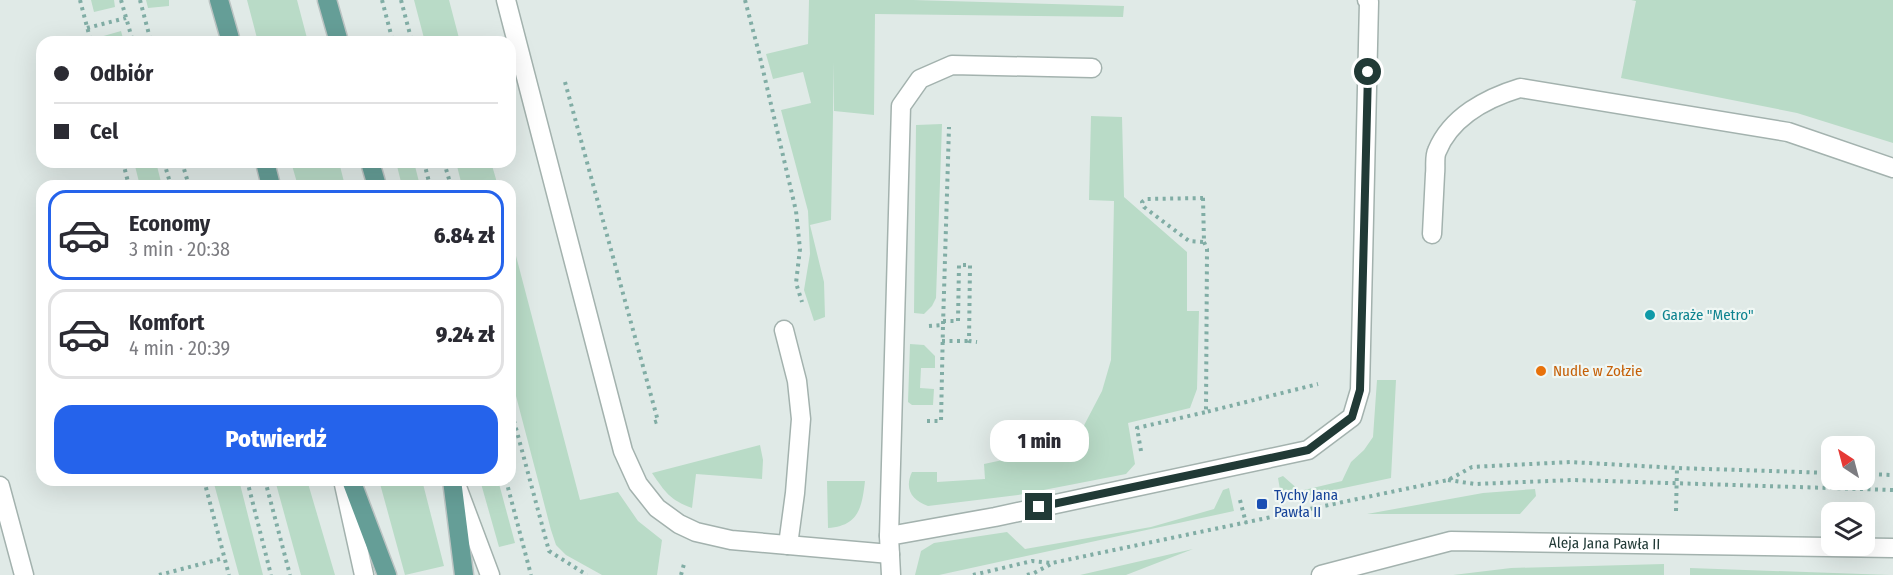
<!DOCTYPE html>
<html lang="pl">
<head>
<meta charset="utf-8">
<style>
  :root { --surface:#fff; --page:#f2f2f3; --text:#2b2b33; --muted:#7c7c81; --line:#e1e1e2; --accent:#2563eb }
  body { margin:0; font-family:"Fira Sans Condensed",sans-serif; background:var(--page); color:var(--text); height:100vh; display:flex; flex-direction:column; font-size:22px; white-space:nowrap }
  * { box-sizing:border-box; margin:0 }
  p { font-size:20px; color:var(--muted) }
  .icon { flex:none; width:33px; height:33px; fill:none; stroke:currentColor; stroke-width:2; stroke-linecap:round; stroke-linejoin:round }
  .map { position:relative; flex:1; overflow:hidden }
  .side { position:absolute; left:36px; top:180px; width:480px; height:306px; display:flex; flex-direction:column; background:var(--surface); border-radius:18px; box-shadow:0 6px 24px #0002 }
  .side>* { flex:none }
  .hud { position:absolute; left:36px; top:36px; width:480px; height:132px; border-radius:18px; box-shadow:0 6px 24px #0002; display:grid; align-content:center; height:132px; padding:0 18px; background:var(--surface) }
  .needle { width:39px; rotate:324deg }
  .buttons { position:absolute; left:1821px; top:436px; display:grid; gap:12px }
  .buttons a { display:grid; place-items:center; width:54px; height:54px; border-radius:12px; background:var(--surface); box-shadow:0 6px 24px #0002; font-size:30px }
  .end { position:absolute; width:27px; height:27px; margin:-14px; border:8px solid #213a36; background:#fff; box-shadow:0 0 0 3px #fff }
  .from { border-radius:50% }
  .bubble { position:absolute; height:42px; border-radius:18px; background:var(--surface); box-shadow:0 6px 24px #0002; font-size:20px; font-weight:800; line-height:42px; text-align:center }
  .hud b { display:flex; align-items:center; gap:21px; height:57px; font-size:22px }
  .hud b+b { border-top:2px solid var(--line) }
  .hud i { width:15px; height:15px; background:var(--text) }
  ul { padding:10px 0 0; list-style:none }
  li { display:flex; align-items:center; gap:18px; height:90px; margin:0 12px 9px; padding:0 6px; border:3px solid var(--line); border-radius:18px }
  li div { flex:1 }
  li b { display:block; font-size:22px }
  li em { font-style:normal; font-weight:800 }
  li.selected { border-color:var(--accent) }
  li>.icon { width:54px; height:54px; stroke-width:1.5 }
  .button { display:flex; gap:12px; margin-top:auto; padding:12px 18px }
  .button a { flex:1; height:69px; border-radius:18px; background:var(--accent); color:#fff; font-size:24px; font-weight:800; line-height:69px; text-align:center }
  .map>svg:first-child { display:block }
</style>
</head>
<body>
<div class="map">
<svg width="1893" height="575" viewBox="0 0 1893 575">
  <rect width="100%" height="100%" fill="#e0eae7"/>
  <path fill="#b9dbc7" d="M91,0H114L115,7L94,12Z
    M146,0H169V6L148,8Z
    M247,0H297L308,42H258Z
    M414,0H449L460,42H425Z
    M809,0H913L1124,6L1123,17L875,14L874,115L834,111V62L831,220L810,225L824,282L825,317L814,321L804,290L810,254L808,211L781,110L811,103L803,72L773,79L766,54L808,44Z
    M1631,0H1893V143L1797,113L1621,78L1636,1Z
    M121,31L124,42H101L100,37Z
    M1091,116L1122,117L1124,197L1187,252V311H1199L1197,389L1190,408L1128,423L1135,464L1126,474L1018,495L928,506C912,500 904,489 912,472H937V482L985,479L984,464L1045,451L1079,435L1102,391L1111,360L1114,201L1089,200Z
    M942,124L936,298L932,306L924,314L914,313L916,125Z
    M134,162H156L162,186H140Z
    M291,162H339L345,186H298Z
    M396,162H414L420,186H402Z
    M456,162H491L498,186H462Z
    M510,233L580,500L618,492L638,521L662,540L657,575H602L566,555L556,545L551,530L510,373Z
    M910,344L924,345L935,356V368H921L920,388L934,389L933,405H912L908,402Z
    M1377,380H1396L1391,478L1282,501L1278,478L1283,476L1300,491L1342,481L1351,462L1364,450L1373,437Z
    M760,445L763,460L762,479L696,474L692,508C670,500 665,492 652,473Z
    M213,480H239L263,575H239Z
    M275,480H307L335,575H301Z
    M379,480H422L444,566L405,575Z
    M480,480H498L515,543L499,547Z
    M827,481H865C862,507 859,526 828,528Z
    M1229,488L1234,511L939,575H915L921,551L934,543L1007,532L1025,549L1151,527L1214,509L1223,490Z
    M1535,489L1536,496L1520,514H1367L1483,493Z
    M1193,549L1126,575H1080Z
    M1664,564V575H1453L1511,568Z
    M1690,568L1890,575H1690Z"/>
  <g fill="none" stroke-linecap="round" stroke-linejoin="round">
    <defs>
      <g id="minor">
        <path d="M506,0L623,451L638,484L657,508L679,524L696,532L731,540L890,554"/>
        <path d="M1432,234C1433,214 1434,194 1435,174C1436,167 1434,157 1437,151C1451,117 1487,98 1520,88L1788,132L1893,168"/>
        <path d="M784,330L797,381L801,419L795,493L788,545"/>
        <path d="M343,480L364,575"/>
        <path d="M0,486L24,575"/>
        <path d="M457,487L490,575"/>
        <path d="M889,536L901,106L920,79L952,65L1092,68"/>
        <path d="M891,575L889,536L995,517L1308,450L1352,417L1360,390L1369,2L1367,0"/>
        <path id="s1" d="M1321,575L1451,541L1893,548"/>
      </g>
      <path id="major" d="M219,0L231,42
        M327,0L339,42
        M265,162L271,186
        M370,162L377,186
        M351,480L387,575
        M452,480L464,575"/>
    </defs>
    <use href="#minor" stroke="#a3b2ae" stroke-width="21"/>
    <use href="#major" stroke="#bcc4c3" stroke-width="21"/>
    <path stroke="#81ada5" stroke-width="4" stroke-dasharray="3 4.5" stroke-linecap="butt" d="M80,0L91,42
      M121,0L133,42
      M140,0L151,42
      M382,0L393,42
      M401,0L412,42
      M745,0L759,53L796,211L800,249L796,283L802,302
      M87,28L126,18
      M565,82L658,421L652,423
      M123,162L129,186
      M164,162L171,186
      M182,162L189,186
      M424,162L430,186
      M444,162L451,186
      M1203,198L1204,242L1189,241L1144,207L1142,202L1146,199L1203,198V195
      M1204,242L1207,249L1206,412L1318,384
      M943,321H958L959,265H970L969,341L977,342
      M929,326L943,325L949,127
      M942,341H969
      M510,406L549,551L587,575
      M927,421H941L943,325
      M1141,451L1137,428L1206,412
      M1864,474L1893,475
      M204,480L229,575
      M247,480L271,575
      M265,480L290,575
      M506,480L531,575
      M1448,480L1475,484L1573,480L1893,490
      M1240,500L1246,523
      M1676,511L1677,468
      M159,575L224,558
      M681,575L684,564
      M973,575L1032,561L1052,563L1448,480L1472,467L1570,462L1677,468L1832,473
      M1027,575L1034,573L1051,564"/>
    <use href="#minor" stroke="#fff" stroke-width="18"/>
    <use href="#major" stroke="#659e97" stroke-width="18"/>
  </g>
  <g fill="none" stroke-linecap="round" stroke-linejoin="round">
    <path stroke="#213a36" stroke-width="8" d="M1039,507L1308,450L1352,417L1360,390L1368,72"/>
  </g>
  <circle fill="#0f9aa8" stroke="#f0f7f4" stroke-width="2" cx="1650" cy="315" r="6"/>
  <circle fill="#e8710a" stroke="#f0f7f4" stroke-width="2" cx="1541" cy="371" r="6"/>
  <rect fill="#1a4fb4" stroke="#f0f7f4" stroke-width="2" x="1256" y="498" width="12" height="12" rx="3"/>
  <g text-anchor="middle" stroke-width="4.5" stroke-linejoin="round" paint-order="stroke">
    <g font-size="15" fill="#0d838f" stroke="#f0f7f4" text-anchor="start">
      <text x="1662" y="320">Garaże "Metro"</text>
    </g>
    <g font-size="15" fill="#c56008" stroke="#f0f7f4" text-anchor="start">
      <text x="1553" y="376">Nudle w Zołzie</text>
    </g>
    <g font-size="15" fill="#164399" stroke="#f0f7f4" text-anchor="start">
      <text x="1274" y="500">Tychy Jana<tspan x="1274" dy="17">Pawła II</tspan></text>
    </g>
    <g font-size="15" fill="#213a36" stroke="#f0f7f4">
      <text dy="5" stroke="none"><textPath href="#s1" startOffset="288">Aleja Jana Pawła II</textPath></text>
    </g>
  </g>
</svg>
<div class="buttons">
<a><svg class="needle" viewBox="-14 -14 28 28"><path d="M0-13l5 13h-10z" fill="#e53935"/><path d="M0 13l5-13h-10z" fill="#7c7c81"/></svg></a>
<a><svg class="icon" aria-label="layers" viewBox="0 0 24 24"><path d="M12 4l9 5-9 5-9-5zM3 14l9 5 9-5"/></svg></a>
</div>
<i class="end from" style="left:1368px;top:72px"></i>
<i class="end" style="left:1039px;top:507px"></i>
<div class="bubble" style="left:990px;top:420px;width:99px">1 min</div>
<div class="hud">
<b><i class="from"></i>Odbiór</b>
<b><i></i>Cel</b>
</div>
<section class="side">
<ul>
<li class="selected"><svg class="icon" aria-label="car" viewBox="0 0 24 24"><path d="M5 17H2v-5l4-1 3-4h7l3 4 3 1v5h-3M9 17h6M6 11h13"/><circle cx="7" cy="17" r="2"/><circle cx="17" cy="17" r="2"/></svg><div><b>Economy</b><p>3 min · 20:38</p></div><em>6.84 zł</em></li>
<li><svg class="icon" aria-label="car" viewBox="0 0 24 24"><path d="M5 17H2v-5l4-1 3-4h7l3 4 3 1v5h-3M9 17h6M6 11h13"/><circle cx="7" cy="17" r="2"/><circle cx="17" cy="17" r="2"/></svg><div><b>Komfort</b><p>4 min · 20:39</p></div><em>9.24 zł</em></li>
</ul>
<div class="button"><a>Potwierdź</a></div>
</section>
</div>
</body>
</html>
